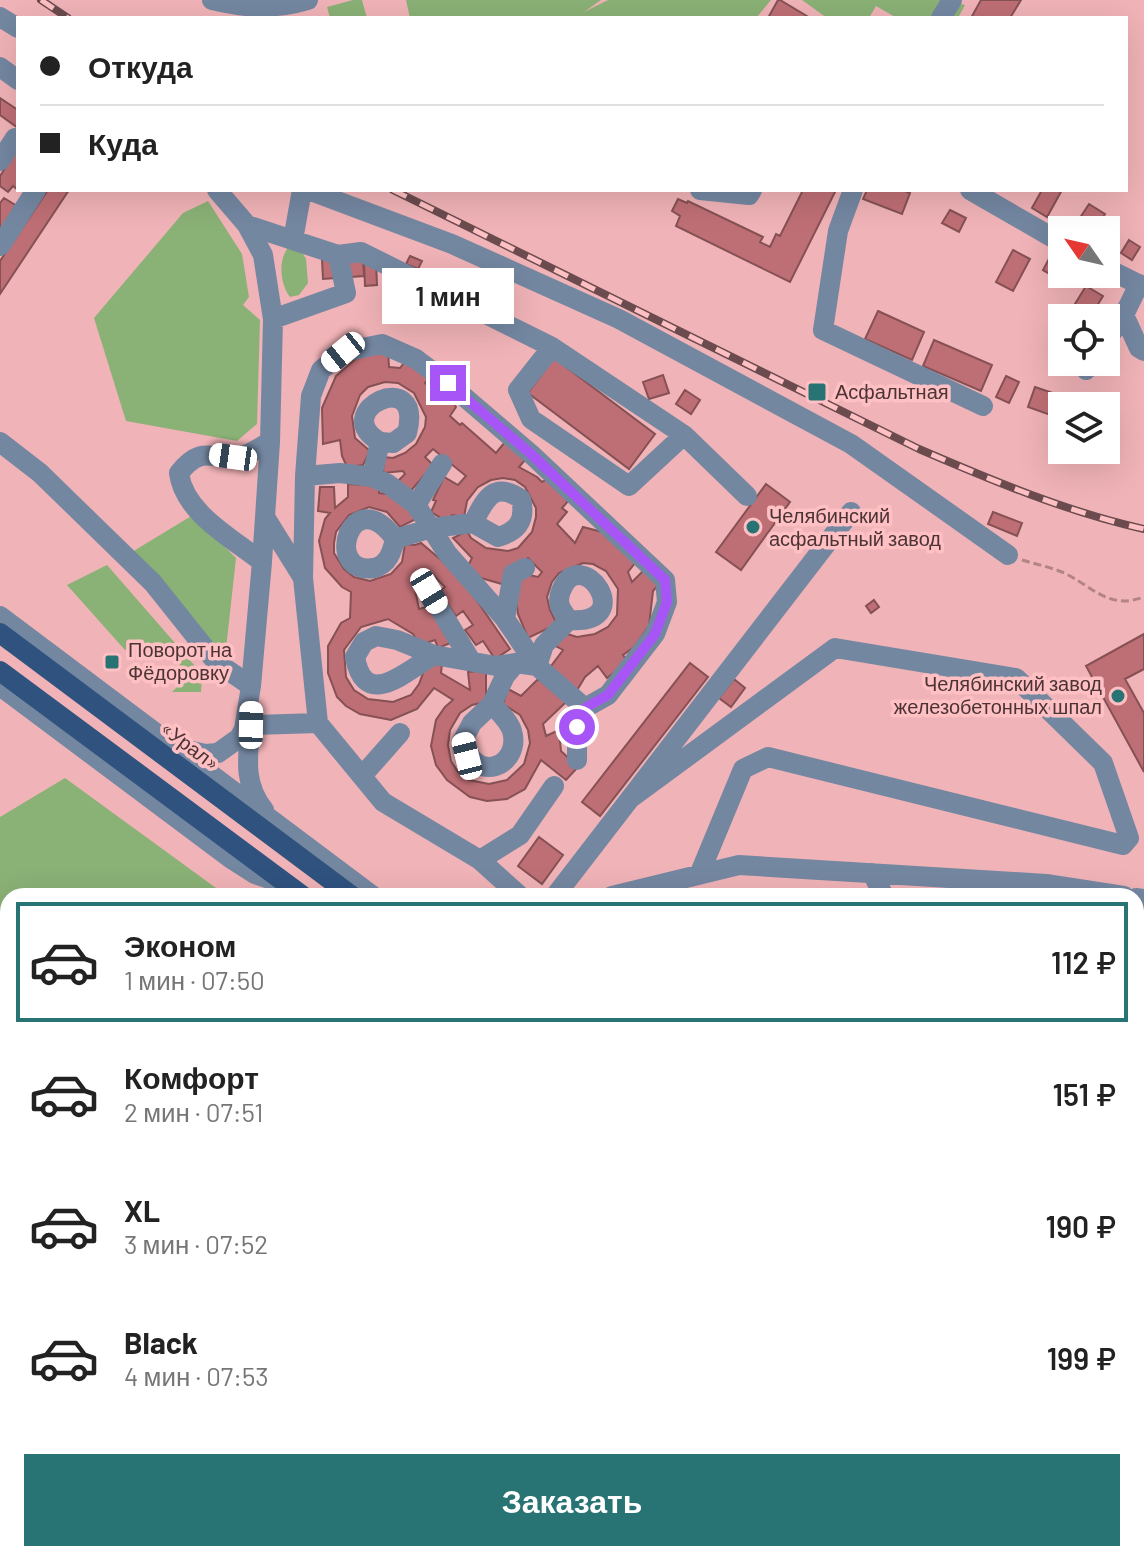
<!DOCTYPE html>
<html lang="ru">
<head>
<meta charset="utf-8">
<style>
  :root { --surface:#fff; --page:#f2f2f2; --text:#222; --muted:#767676; --line:#e0e0e0; --accent:#287373 }
  body { margin:0; font-family:Barlow,sans-serif; background:var(--page); color:var(--text); height:100vh; display:flex; flex-direction:column; font-size:30px; white-space:nowrap }
  * { box-sizing:border-box; margin:0 }
  p { font-size:26px; color:var(--muted) }
  .icon { flex:none; width:44px; height:44px; fill:none; stroke:currentColor; stroke-width:2; stroke-linecap:round; stroke-linejoin:round }
  .map { position:relative; flex:1; overflow:hidden }
  .drawer { position:absolute; left:0px; top:888px; width:1144px; height:674px; display:flex; flex-direction:column; background:var(--surface); border-radius:24px 24px 0 0; box-shadow:0 8px 32px #0002 }
  .drawer>* { flex:none }
  .top-card { position:absolute; left:16px; top:16px; width:1112px; height:176px; border-radius:0px; box-shadow:0 8px 32px #0002; display:grid; align-content:center; height:176px; padding:0 24px; background:var(--surface) }
  .needle { width:52px; rotate:304deg }
  .buttons { position:absolute; left:1048px; top:216px; display:grid; gap:16px }
  .buttons a { display:grid; place-items:center; width:72px; height:72px; border-radius:0px; background:var(--surface); box-shadow:0 8px 32px #0002; font-size:40px }
  .end { position:absolute; width:36px; height:36px; margin:-18px; border:10px solid #a855f7; background:#fff; box-shadow:0 0 0 4px #fff }
  .from { border-radius:50% }
  .bubble { position:absolute; height:56px; border-radius:0px; background:var(--surface); box-shadow:0 8px 32px #0002; font-size:26px; font-weight:600; line-height:56px; text-align:center }
  .car { position:absolute; width:24px; height:48px; margin:-24px -12px; border-radius:10px; box-shadow:0 0 6px 2px #0007; background:linear-gradient(#fff 24%,#345 0 40%,#fff 0 76%,#345 0 86%,#fff 0) }
  .top-card b { display:flex; align-items:center; gap:28px; height:76px; font-size:30px }
  .top-card b+b { border-top:2px solid var(--line) }
  .top-card i { width:20px; height:20px; background:var(--text) }
  ul { padding:14px 0 0; list-style:none }
  li { display:flex; align-items:center; gap:24px; height:120px; margin:0 16px 12px; padding:0 8px; border:4px solid transparent; border-radius:0px }
  li div { flex:1 }
  li b { display:block; font-size:30px }
  li em { font-style:normal; font-weight:600 }
  li.on { border-color:var(--accent) }
  li>.icon { width:72px; height:72px; stroke-width:1.5 }
  .primary-button { display:flex; gap:16px; margin-top:auto; padding:16px 24px }
  .primary-button a { flex:1; height:92px; border-radius:0px; background:var(--accent); color:#fff; font-size:32px; font-weight:600; line-height:92px; text-align:center }
  .map>svg:first-child { display:block }
</style>
</head>
<body>
<div class="map">
<svg width="1144" height="1561" viewBox="0 0 1144 1561">
  <rect width="100%" height="100%" fill="#f0b3b7"/>
  <path fill="#8ab176" d="M353,0H362L367,18H330L327,7Z
    M406,0H601L584,12L608,0H771L756,18H410Z
    M802,0H940L965,5L958,18H897L876,6L869,18H827Z
    M208,201L242,254L249,297L243,305L260,320L257,424L237,441L126,421L94,318L183,213Z
    M288,248L302,252L306,259L308,283L299,295L290,297C280,284 278,260 288,248Z
    M193,515L236,558L225,658L132,552Z
    M107,565L202,674L201,692H172L189,675L159,642L125,650L67,585Z
    M65,778L227,896H8V1414L0,1406V817Z
    M0,1439L8,1447V1524L0,1515Z
    M34,1554H74L78,1561H41Z
    M184,1554H1132L1142,1561H188Z"/>
  <path fill="#be6f75" stroke="#855154" stroke-width="2" d="M778,0H780L810,18H768Z
    M981,0H1021L1010,18H971Z
    M0,98L18,110V128L0,115Z
    M18,149V190L13,186L8,192L0,186V176Z
    M48,190H69L0,294V261Z
    M803,190H836L790,282L676,226L680,216L672,211L678,199L687,203L688,201L763,237L760,242L770,247L776,234L780,236Z
    M867,190H902L910,193L902,214L863,199Z
    M1042,190H1062L1047,217L1032,208Z
    M4,198L17,206L0,231V203Z
    M1089,204L1105,214L1095,230H1086L1076,224Z
    M950,210L966,218L959,232L942,223Z
    M1129,240L1140,247L1132,260L1121,253Z
    M1013,250L1030,259L1013,291L996,282Z
    M410,256L422,261L418,269L406,264Z
    M363,257L364,276L323,279L322,260Z
    M1050,257L1062,264L1055,277L1043,270Z
    M376,261L377,285L365,286L364,262Z
    M1086,286L1103,296L1092,314L1075,304Z
    M878,311L924,332L912,360L865,339Z
    M934,340L992,365L981,391L923,366Z
    M388,350L389,367L400,368L407,359L431,375L425,383L434,393L446,389L456,407L450,416L460,425L462,423L496,453L505,442L525,460L519,467L537,477L542,482L547,479L569,500L562,508L567,512L557,524L575,543L583,527L602,532L635,563L628,572L632,582L644,570L660,583L653,591L649,626L634,647L623,655L628,662L607,678L598,666L585,677L576,692L548,670L563,650L554,645L561,632L577,637L595,634L608,627L617,615L618,589L606,571L593,564L583,563L559,573L552,582L547,597L550,610L557,624L528,638L518,614L516,600L520,573L538,577L542,572L528,558L519,564L502,584L481,578L468,566L472,558L453,538L467,531L471,538L486,548L508,551L518,548L532,532L536,517V508L525,487L515,480L503,478L491,480L478,487L467,501L464,517L452,515L448,522L431,512L436,501L433,500L444,477L458,485L466,476L433,449L425,457L433,465L409,493L397,482L405,474L403,471L383,473L384,457L393,458L405,453L416,444L425,427L426,417L414,393L398,383L385,382L368,387L360,395L352,416L355,438L370,451L363,465L347,467L342,456L340,440L323,444L322,408L336,376L358,357Z
    M554,358L655,434L629,469L528,393Z
    M663,375L669,393L649,399L643,382Z
    M1006,376L1019,382L1009,403L996,397Z
    M1035,387L1085,404L1084,406H1062V419L1028,407Z
    M685,390L700,400L691,414L676,404Z
    M348,484L379,486V493L388,494L408,508L416,519L400,527L387,512L369,507L349,515L336,532L334,543V553L344,569L354,577L370,581L391,574L402,562L405,544L415,545L421,543L460,576L510,649L495,659L483,641L476,645L465,630L473,625L463,611L456,616L439,591L445,587L432,574L420,585H414L419,609L430,606L453,642L438,648L435,640L420,645L413,634L388,619L361,627L344,650L346,677L354,690L368,699L393,702L411,695L419,684L426,665L442,664L441,673L470,690L468,672L486,670V702L472,705L460,713L450,730L448,745L451,761L458,772L469,780L489,784L507,780L524,764L530,743L528,730L520,715L503,704L508,689L521,696L538,679L566,702L543,724L546,736L559,730L561,751L578,767L566,780L541,760L525,789L507,799L487,801L470,797L447,780L436,765L431,746L436,720L445,707L453,700L434,688L417,709L391,720L360,714L346,706L337,697L328,673V646L341,623L350,618L351,592L342,587L325,568L319,541L325,519L330,513L318,511L320,487H334L335,508L348,497Z
    M766,484L790,502L741,570L716,552Z
    M993,512L1022,523L1017,536L988,524Z
    M874,600L879,607L871,613L866,606Z
    M1144,634V669L1125,679L1144,713V772L1086,666Z
    M690,663L708,677L600,816L582,802Z
    M734,679L745,688L731,707L719,698Z
    M539,837L563,855L542,884L518,866Z
    M1144,981V1005H1143L1136,992V985Z
    M1144,1296V1362L1136,1355V1306Z"/>
  <g fill="none" stroke-linecap="round" stroke-linejoin="round">
    <path stroke="#b38487" stroke-width="3" stroke-dasharray="8 4" stroke-linecap="butt" d="M1022,560C1038,565 1056,568 1070,576C1097,591 1111,609 1144,597"/>
    <path stroke="#7487a1" stroke-width="20" d="M212,0C245,8 275,10 308,0
      M0,17L18,28
      M941,18L952,0
      M0,67L18,80
      M0,161L15,138
      M308,190L452,244L619,319L851,444L1008,555
      M700,190L749,195L752,190
      M853,190L838,231L823,330L983,406
      M970,190L1062,243
      M247,225L338,255L346,293L273,319
      M293,240L302,190
      M0,246L36,190
      M338,255L361,252L552,347L684,435L747,496
      M1106,268L1144,287
      M1124,315L1139,348L1144,351
      M1106,341L1124,315L1139,284
      M552,347L518,390L531,419L629,486L684,435
      M1086,370L1092,362
      M0,442L40,473L153,583L216,662L251,686
      M305,476L340,473L372,477L388,484L416,505L447,553L505,619L537,666L585,708
      M372,477L380,442C327,411 425,365 407,433L393,443L380,442
      M416,505L442,464
      M265,517L303,578L318,723
      M395,539C392,552 388,565 374,568C322,576 351,479 395,539L432,528L473,523L498,537C518,531 526,520 521,499C493,480 485,500 473,523
      M262,562C232,538 184,513 179,473C204,442 213,463 242,456C251,454 261,446 270,442
      M303,578L305,476L311,396L321,370L343,352L382,344L416,359L448,383L531,454L665,580L667,602L655,634L608,695L585,708L577,727V760
      M429,591L471,661
      M0,616L373,896
      M505,619L513,574L525,568
      M434,655C407,670 365,712 355,657L364,642L376,636L397,640L434,655L496,666L516,663L537,666L544,645L569,620C640,625 580,541 561,591C556,603 561,610 569,620
      M0,686L230,858L255,874L284,884
      M492,704L472,723L463,740C475,787 522,765 512,731C509,721 499,712 492,704L505,676L516,663
      M251,722C248,755 242,782 264,810
      M251,725L318,723L383,802L480,860L520,896
      M175,747L205,754L218,753L239,738L244,729L251,686L262,562L270,442L273,319L263,255L247,225L217,190
      M362,776L400,733
      M631,798L835,648L1016,678L1103,763L1129,838L1123,845L768,757L743,769L699,875
      M480,860L520,835L554,786
      M872,873L884,896
      M555,896L851,512
      M612,896L739,865L1046,884L1124,896
      M1136,898L1144,899
      M1140,1079L1144,1095
      M1136,1217L1144,1213
      M1136,1267L1144,1274
      M1136,1386L1144,1392"/>
    <path stroke="#2f527f" stroke-width="20" d="M0,633L352,896
      M0,671L303,896
      M1136,1475L1144,1481
      M1136,1513L1144,1519"/>
    <defs>
      <path id="rail" d="M41,0L68,18
        M393,190L919,449C991,480 1067,512 1144,529"/>
    </defs>
    <use href="#rail" stroke="#6b4b4e" stroke-width="8"/>
    <use href="#rail" stroke="#fec0c3" stroke-width="5" stroke-dasharray="15" stroke-linecap="butt"/>
  </g>
  <g fill="none" stroke-linecap="round" stroke-linejoin="round">
    <path stroke="#a855f7" stroke-width="10" d="M448,383L531,454L665,580L667,602L655,634L608,695L585,708L577,727"/>
  </g>
  <g fill="#287373" stroke="#fec0c3" stroke-width="3">
    <rect x="807" y="382" width="20" height="20" rx="4"/>
    <circle cx="753" cy="527" r="8"/>
    <rect x="104" y="654" width="16" height="16" rx="4"/>
    <circle cx="1118" cy="696" r="8"/>
  </g>
  <g text-anchor="middle" stroke-width="7" stroke-linejoin="round" paint-order="stroke">
    <g font-size="20" fill="#4c3335" stroke="#fec0c3" text-anchor="start">
      <text x="835" y="399">Асфальтная</text>
      <text x="769" y="523">Челябинский<tspan x="769" dy="23">асфальтный завод</tspan></text>
      <text x="128" y="657">Поворот на<tspan x="128" dy="23">Фёдоровку</tspan></text>
      <text x="1102" y="691" text-anchor="end">Челябинский завод<tspan x="1102" dy="23">железобетонных шпал</tspan></text>
    </g>
    <g font-size="20" fill="#4c3335" stroke="#fec0c3">
      <text transform="translate(190 746) rotate(37)" y="7">«Урал»</text>
    </g>
  </g>
</svg>
<div class="buttons">
<a><svg class="needle" viewBox="-14 -14 28 28"><path d="M0-13l5 13h-10z" fill="#e53935"/><path d="M0 13l5-13h-10z" fill="#767676"/></svg></a>
<a><svg class="icon" aria-label="locate" viewBox="0 0 24 24"><circle cx="12" cy="12" r="6"/><path d="M12 2v4M12 18v4M2 12h4M18 12h4"/></svg></a>
<a><svg class="icon" aria-label="layers" viewBox="0 0 24 24"><path d="M12 4l9 5-9 5-9-5zM3 14l9 5 9-5"/></svg></a>
</div>
<i class="end from" style="left:577px;top:727px"></i>
<i class="end" style="left:448px;top:383px"></i>
<div class="bubble" style="left:382px;top:268px;width:132px">1 мин</div>
<i class="car" style="left:343px;top:352px;rotate:231deg"></i>
<i class="car" style="left:233px;top:457px;rotate:278deg"></i>
<i class="car" style="left:429px;top:591px;rotate:149deg"></i>
<i class="car" style="left:251px;top:725px;rotate:1deg"></i>
<i class="car" style="left:467px;top:756px;rotate:346deg"></i>
<div class="top-card">
<b><i class="from"></i>Откуда</b>
<b><i></i>Куда</b>
</div>
<section class="drawer">
<ul>
<li class="on"><svg class="icon" aria-label="car" viewBox="0 0 24 24"><path d="M5 17H2v-5l4-1 3-4h7l3 4 3 1v5h-3M9 17h6M6 11h13"/><circle cx="7" cy="17" r="2"/><circle cx="17" cy="17" r="2"/></svg><div><b>Эконом</b><p>1 мин · 07:50</p></div><em>112 ₽</em></li>
<li><svg class="icon" aria-label="car" viewBox="0 0 24 24"><path d="M5 17H2v-5l4-1 3-4h7l3 4 3 1v5h-3M9 17h6M6 11h13"/><circle cx="7" cy="17" r="2"/><circle cx="17" cy="17" r="2"/></svg><div><b>Комфорт</b><p>2 мин · 07:51</p></div><em>151 ₽</em></li>
<li><svg class="icon" aria-label="car" viewBox="0 0 24 24"><path d="M5 17H2v-5l4-1 3-4h7l3 4 3 1v5h-3M9 17h6M6 11h13"/><circle cx="7" cy="17" r="2"/><circle cx="17" cy="17" r="2"/></svg><div><b>XL</b><p>3 мин · 07:52</p></div><em>190 ₽</em></li>
<li><svg class="icon" aria-label="car" viewBox="0 0 24 24"><path d="M5 17H2v-5l4-1 3-4h7l3 4 3 1v5h-3M9 17h6M6 11h13"/><circle cx="7" cy="17" r="2"/><circle cx="17" cy="17" r="2"/></svg><div><b>Black</b><p>4 мин · 07:53</p></div><em>199 ₽</em></li>
</ul>
<div class="primary-button"><a>Заказать</a></div>
</section>
</div>
</body>
</html>
